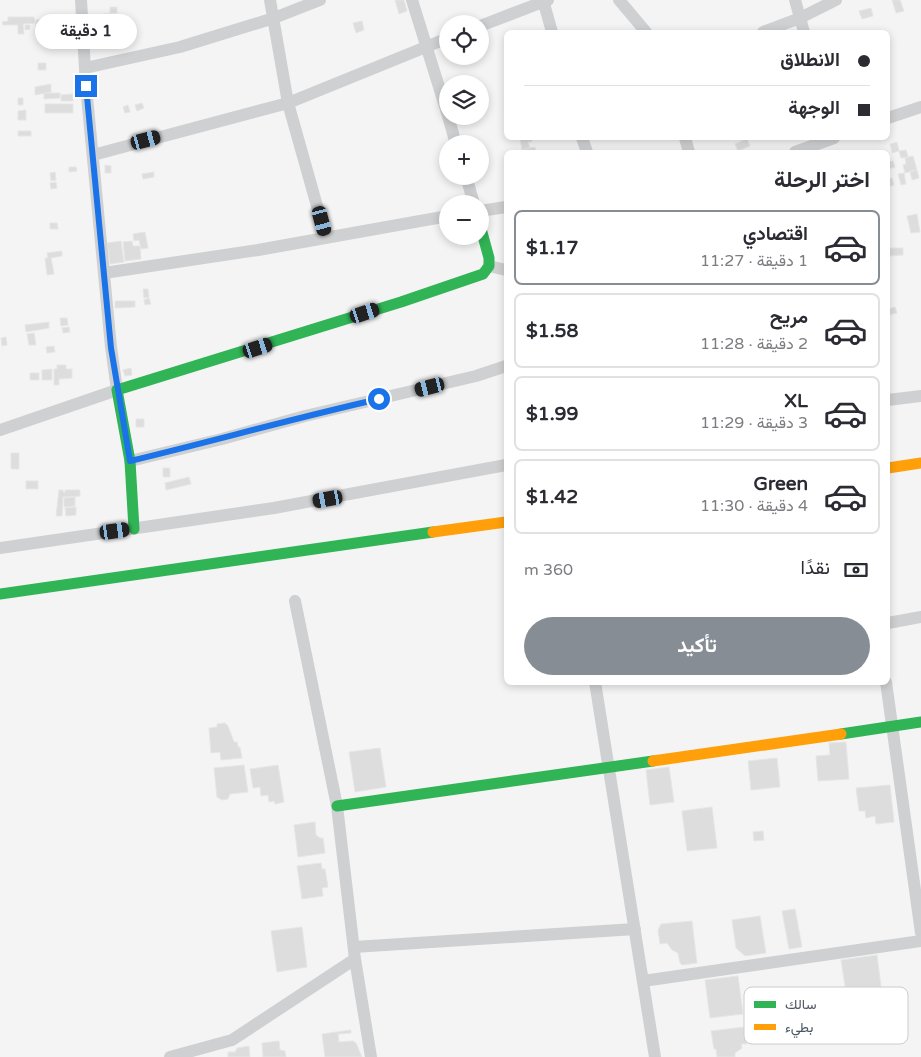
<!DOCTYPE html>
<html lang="ar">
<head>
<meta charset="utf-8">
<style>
  :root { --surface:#fff; --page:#f7f7f7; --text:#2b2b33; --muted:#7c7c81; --line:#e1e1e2; --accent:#868d94 }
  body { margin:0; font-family:"Varela Round",Vazirmatn,sans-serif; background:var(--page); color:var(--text); direction:rtl; height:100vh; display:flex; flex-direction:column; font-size:19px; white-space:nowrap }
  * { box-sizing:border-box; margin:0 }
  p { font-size:16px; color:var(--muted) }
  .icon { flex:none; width:28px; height:28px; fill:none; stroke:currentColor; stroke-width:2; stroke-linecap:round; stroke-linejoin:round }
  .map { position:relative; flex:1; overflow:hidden; direction:ltr }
  .panel { position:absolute; left:504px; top:150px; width:386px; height:535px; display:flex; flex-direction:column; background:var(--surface); border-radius:8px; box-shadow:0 2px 8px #0003; direction:rtl }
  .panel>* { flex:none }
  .top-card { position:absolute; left:504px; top:30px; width:386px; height:110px; border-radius:8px; box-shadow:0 2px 8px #0003; direction:rtl; display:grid; align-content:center; height:110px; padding:0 20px; background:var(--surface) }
  .controls { position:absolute; left:439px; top:15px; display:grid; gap:10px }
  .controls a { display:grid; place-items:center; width:50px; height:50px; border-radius:50%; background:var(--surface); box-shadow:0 2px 8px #0003; font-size:25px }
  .end { position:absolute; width:22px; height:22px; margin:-11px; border:6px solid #1a73e8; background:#fff; box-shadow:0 0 0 2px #fff }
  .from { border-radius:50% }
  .bubble { position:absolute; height:35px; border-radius:18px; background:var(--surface); box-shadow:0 2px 8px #0003; font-size:16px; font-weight:700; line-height:35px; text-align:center; direction:rtl }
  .car { position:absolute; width:15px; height:30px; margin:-15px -8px; border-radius:6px; box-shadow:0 0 4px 1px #0007; background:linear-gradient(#222 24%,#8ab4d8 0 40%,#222 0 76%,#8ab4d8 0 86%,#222 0) }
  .top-card b { display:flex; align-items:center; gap:18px; height:48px; font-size:19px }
  .top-card b+b { border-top:1px solid var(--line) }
  .top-card i { width:12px; height:12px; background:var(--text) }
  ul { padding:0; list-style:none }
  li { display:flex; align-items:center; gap:15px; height:75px; margin:0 10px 8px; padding:0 10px; border:2px solid var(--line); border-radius:8px }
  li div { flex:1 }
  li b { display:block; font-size:19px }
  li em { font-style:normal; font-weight:700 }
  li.on { border-color:var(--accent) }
  li>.icon { width:45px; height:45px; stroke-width:1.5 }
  h2 { padding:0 20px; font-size:22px; line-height:60px }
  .pay { display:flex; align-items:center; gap:12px; height:55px; padding:0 20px; font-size:19px }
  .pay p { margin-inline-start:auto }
  .cta { display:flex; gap:10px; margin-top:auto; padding:10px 20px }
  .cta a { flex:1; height:58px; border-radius:30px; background:var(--accent); color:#fff; font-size:20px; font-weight:700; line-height:58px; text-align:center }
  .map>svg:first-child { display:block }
</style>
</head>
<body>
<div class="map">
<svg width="921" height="1057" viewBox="0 0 921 1057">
  <rect width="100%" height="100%" fill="#f4f4f4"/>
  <path fill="#ddddde" stroke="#e5e6e7" d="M395,0H404L407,11L399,14Z
    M892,0H900L904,11L896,13Z
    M110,7H117V13H110Z
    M871,8L873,16L862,19L859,11Z
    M104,14H112L113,22H105Z
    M8,17H34L35,23L23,24L24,34H18V25H3L2,22L8,21Z
    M58,18V21L67,20V26L36,28V20Z
    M362,21L364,30L356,33L353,23Z
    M100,24H113V29H99Z
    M25,25H30V29L25,30Z
    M38,63H46V70H38Z
    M51,84V92L35,95V87Z
    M44,93H60V98L44,99Z
    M73,94V101H61V95Z
    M18,98H23V105H18Z
    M142,103L144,108L137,111L135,105Z
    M45,104H73V113H45Z
    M128,105L130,112L125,113L123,107Z
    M26,110V120H18V111Z
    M18,131H31V136H18Z
    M520,138H531L532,142H528L530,148L522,150Z
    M747,139L750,146L738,151L735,144Z
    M897,142L899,151L892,153L890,144Z
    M535,147L536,152H525L524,149Z
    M906,150L908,157L901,158L899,151Z
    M913,156L917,170L905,173L903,165L906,164L905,158Z
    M888,159V162L893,161L895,167L888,169Z
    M105,165L111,166V173H105Z
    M69,167H76L77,171L69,172Z
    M917,170L919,178L912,180L910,171Z
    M55,172L56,180L51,181L50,173Z
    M154,172V177L143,179L142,174Z
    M904,173L906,184L901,185L898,174Z
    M892,178L894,185L888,187V179Z
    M56,182L57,188L51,189L50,183Z
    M917,214L920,232L911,233L907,216Z
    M50,223H57L58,229H50Z
    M145,232L148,248L141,249L139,240L134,241L133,234Z
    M464,236H470L472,242L465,243Z
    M121,241L124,262L110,264L107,243Z
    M132,241L133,246H140L141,259L125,261L123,242Z
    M889,248H903V255L889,256Z
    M62,251V256L51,258L54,274L47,275L45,258H48L47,253Z
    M143,289H148L149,297L144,298Z
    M149,298L151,304L145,305L144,300Z
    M115,301H135V307L115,308Z
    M895,307L897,313L888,315V309Z
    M60,318H67L68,325L61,326Z
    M49,322V328L26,332L25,325Z
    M69,327L70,332L63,333L62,328Z
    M34,333L36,345H29L27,334Z
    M6,337L7,345L2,346L1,338Z
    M54,346L55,352L47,353L46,347Z
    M57,365H66V369H72V378L59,379V385H54V369H57Z
    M131,368L132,375L125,376L123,370Z
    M52,369V380H42V370Z
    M30,373H39V380H30Z
    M136,419H144V427H136Z
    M11,453H19V469H11Z
    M163,468H170V477H163Z
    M189,477L191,484L166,490L165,483Z
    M26,481H38V489H26Z
    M59,490H63V492L65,493V490H80V496L63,497L62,516H56Z
    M75,497V506L64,507V498Z
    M76,507V515L66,516L65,508Z
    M225,723L228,726L234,742H237L238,747H240L242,758L221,760L220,752L211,753L209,728L217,727V724Z
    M846,742L849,779L818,781L816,756L830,755L829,743Z
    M380,748L386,787L355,792L349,752Z
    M777,758L780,787L751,790L748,761Z
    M244,765L248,792L230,794L228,799L222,800L217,797L214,768Z
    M278,765L284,802L275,804L274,801L269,802L268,795L261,796L260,787L253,788L250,769Z
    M669,767L674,802L650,805L646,770Z
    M890,785L894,822L876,824L875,816L866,818L865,811H859L856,788Z
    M712,807L717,848L687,851L682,811Z
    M315,822L316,835L320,838H323L325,853L298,857L294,825Z
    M763,831L764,840L754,841L753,832Z
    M321,863L322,869H325L328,887L322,888L323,896L302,899L297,866Z
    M795,909L802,947L789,949L782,911Z
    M760,916L766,953L745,956L736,948L732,920Z
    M692,921L697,963L682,965L680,963L678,953L672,950L667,943L660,944L658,930L661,924Z
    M302,927L307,967L277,972L271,931Z
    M877,955L882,994L847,999L841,960Z
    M738,976L743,1014L710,1018L705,980Z
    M744,1027L747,1044H741L742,1048L735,1053V1057H717L716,1049H714L711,1031Z
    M351,1030V1033L338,1034L339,1042L353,1041L356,1043L362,1057H325L322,1034Z
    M279,1041L280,1050L285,1051L286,1057H263L262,1043Z
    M249,1046L250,1057H228V1052H235L237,1048Z"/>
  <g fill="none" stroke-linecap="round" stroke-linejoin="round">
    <path stroke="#ced0d2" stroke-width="12" d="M270,0L288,103L326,238
      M412,0L448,116
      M543,0L552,32
      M619,0L646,32
      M795,0L804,32
      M480,26L548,0
      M763,32L800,18L836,0
      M85,68L180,47L274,18L320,0
      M448,116L456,144
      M888,118L921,107
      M582,138L587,152
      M685,138L689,152
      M795,152L834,138
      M93,155L288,103L448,38
      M466,176L474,204
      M480,211L506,207
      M489,266L506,270
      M104,273L258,250L448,216
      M888,400L921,396
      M0,430L117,390L111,347L86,86L81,0
      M130,461L222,439L305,416L476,376L506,366
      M0,548L274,508L506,465
      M295,601L337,806L355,959L371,1057
      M888,623L921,617
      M595,682L655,1057
      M886,682L921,933
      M354,947L635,929
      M643,981L921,941
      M170,1057L232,1040L355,959"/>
    <path stroke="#30b455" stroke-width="11" d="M134,529L130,461L117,390L401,302L483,274L489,266V258L480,225
      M0,594L433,532
      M841,734L921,722
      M337,806L653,761"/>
    <path stroke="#ff9f0a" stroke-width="11" d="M888,468L921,463
      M433,532L506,522
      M653,761L841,734"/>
  </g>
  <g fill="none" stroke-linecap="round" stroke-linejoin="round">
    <path stroke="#1a73e8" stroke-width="6" d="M86,86L111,348L130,461C213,441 295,418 379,399"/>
  </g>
  <rect x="744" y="987" width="164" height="57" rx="8" fill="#fff" stroke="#c9ccd0" stroke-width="1"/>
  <rect x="754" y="1001" width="22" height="7" fill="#30b455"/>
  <rect x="754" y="1024" width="22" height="6" fill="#ff9f0a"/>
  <g font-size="14" fill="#4a5661">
    <text x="785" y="1009">سالك</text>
    <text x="785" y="1032">بطيء</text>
  </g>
</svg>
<div class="controls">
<a><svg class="icon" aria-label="locate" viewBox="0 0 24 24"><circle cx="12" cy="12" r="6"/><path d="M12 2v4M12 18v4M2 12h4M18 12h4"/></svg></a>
<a><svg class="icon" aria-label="layers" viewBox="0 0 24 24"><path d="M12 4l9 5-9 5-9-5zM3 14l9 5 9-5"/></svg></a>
<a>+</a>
<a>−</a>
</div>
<i class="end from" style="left:379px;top:399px"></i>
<i class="end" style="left:86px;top:86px"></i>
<div class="bubble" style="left:35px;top:14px;width:102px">1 دقيقة</div>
<i class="car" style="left:146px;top:140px;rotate:75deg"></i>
<i class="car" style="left:322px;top:221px;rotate:165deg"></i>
<i class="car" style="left:365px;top:313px;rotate:72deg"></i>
<i class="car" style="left:258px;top:348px;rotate:72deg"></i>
<i class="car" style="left:430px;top:387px;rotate:256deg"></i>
<i class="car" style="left:328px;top:499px;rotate:260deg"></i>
<i class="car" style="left:115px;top:531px;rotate:82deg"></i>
<div class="top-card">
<b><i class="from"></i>الانطلاق</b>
<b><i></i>الوجهة</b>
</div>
<section class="panel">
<h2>اختر الرحلة</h2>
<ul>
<li class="on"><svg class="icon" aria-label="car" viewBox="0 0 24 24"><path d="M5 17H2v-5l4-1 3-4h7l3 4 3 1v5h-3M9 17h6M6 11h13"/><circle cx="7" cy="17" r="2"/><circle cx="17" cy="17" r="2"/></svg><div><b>اقتصادي</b><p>1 دقيقة · 11:27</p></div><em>$1.17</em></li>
<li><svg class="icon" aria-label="car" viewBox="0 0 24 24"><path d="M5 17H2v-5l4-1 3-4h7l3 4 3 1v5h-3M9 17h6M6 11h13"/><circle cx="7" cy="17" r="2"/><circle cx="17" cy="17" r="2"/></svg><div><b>مريح</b><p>2 دقيقة · 11:28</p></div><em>$1.58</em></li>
<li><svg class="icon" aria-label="car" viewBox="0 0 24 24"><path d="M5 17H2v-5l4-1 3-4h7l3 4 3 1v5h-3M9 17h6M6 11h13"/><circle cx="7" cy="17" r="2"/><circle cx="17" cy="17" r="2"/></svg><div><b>XL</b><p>3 دقيقة · 11:29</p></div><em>$1.99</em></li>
<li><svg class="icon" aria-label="car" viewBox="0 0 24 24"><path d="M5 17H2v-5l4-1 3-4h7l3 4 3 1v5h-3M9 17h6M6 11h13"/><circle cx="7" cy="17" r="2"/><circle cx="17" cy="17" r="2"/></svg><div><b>Green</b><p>4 دقيقة · 11:30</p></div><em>$1.42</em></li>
</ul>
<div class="pay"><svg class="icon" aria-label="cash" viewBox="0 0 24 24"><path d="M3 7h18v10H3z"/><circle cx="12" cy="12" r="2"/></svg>نقدًا<p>360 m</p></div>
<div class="cta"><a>تأكيد</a></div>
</section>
</div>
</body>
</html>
